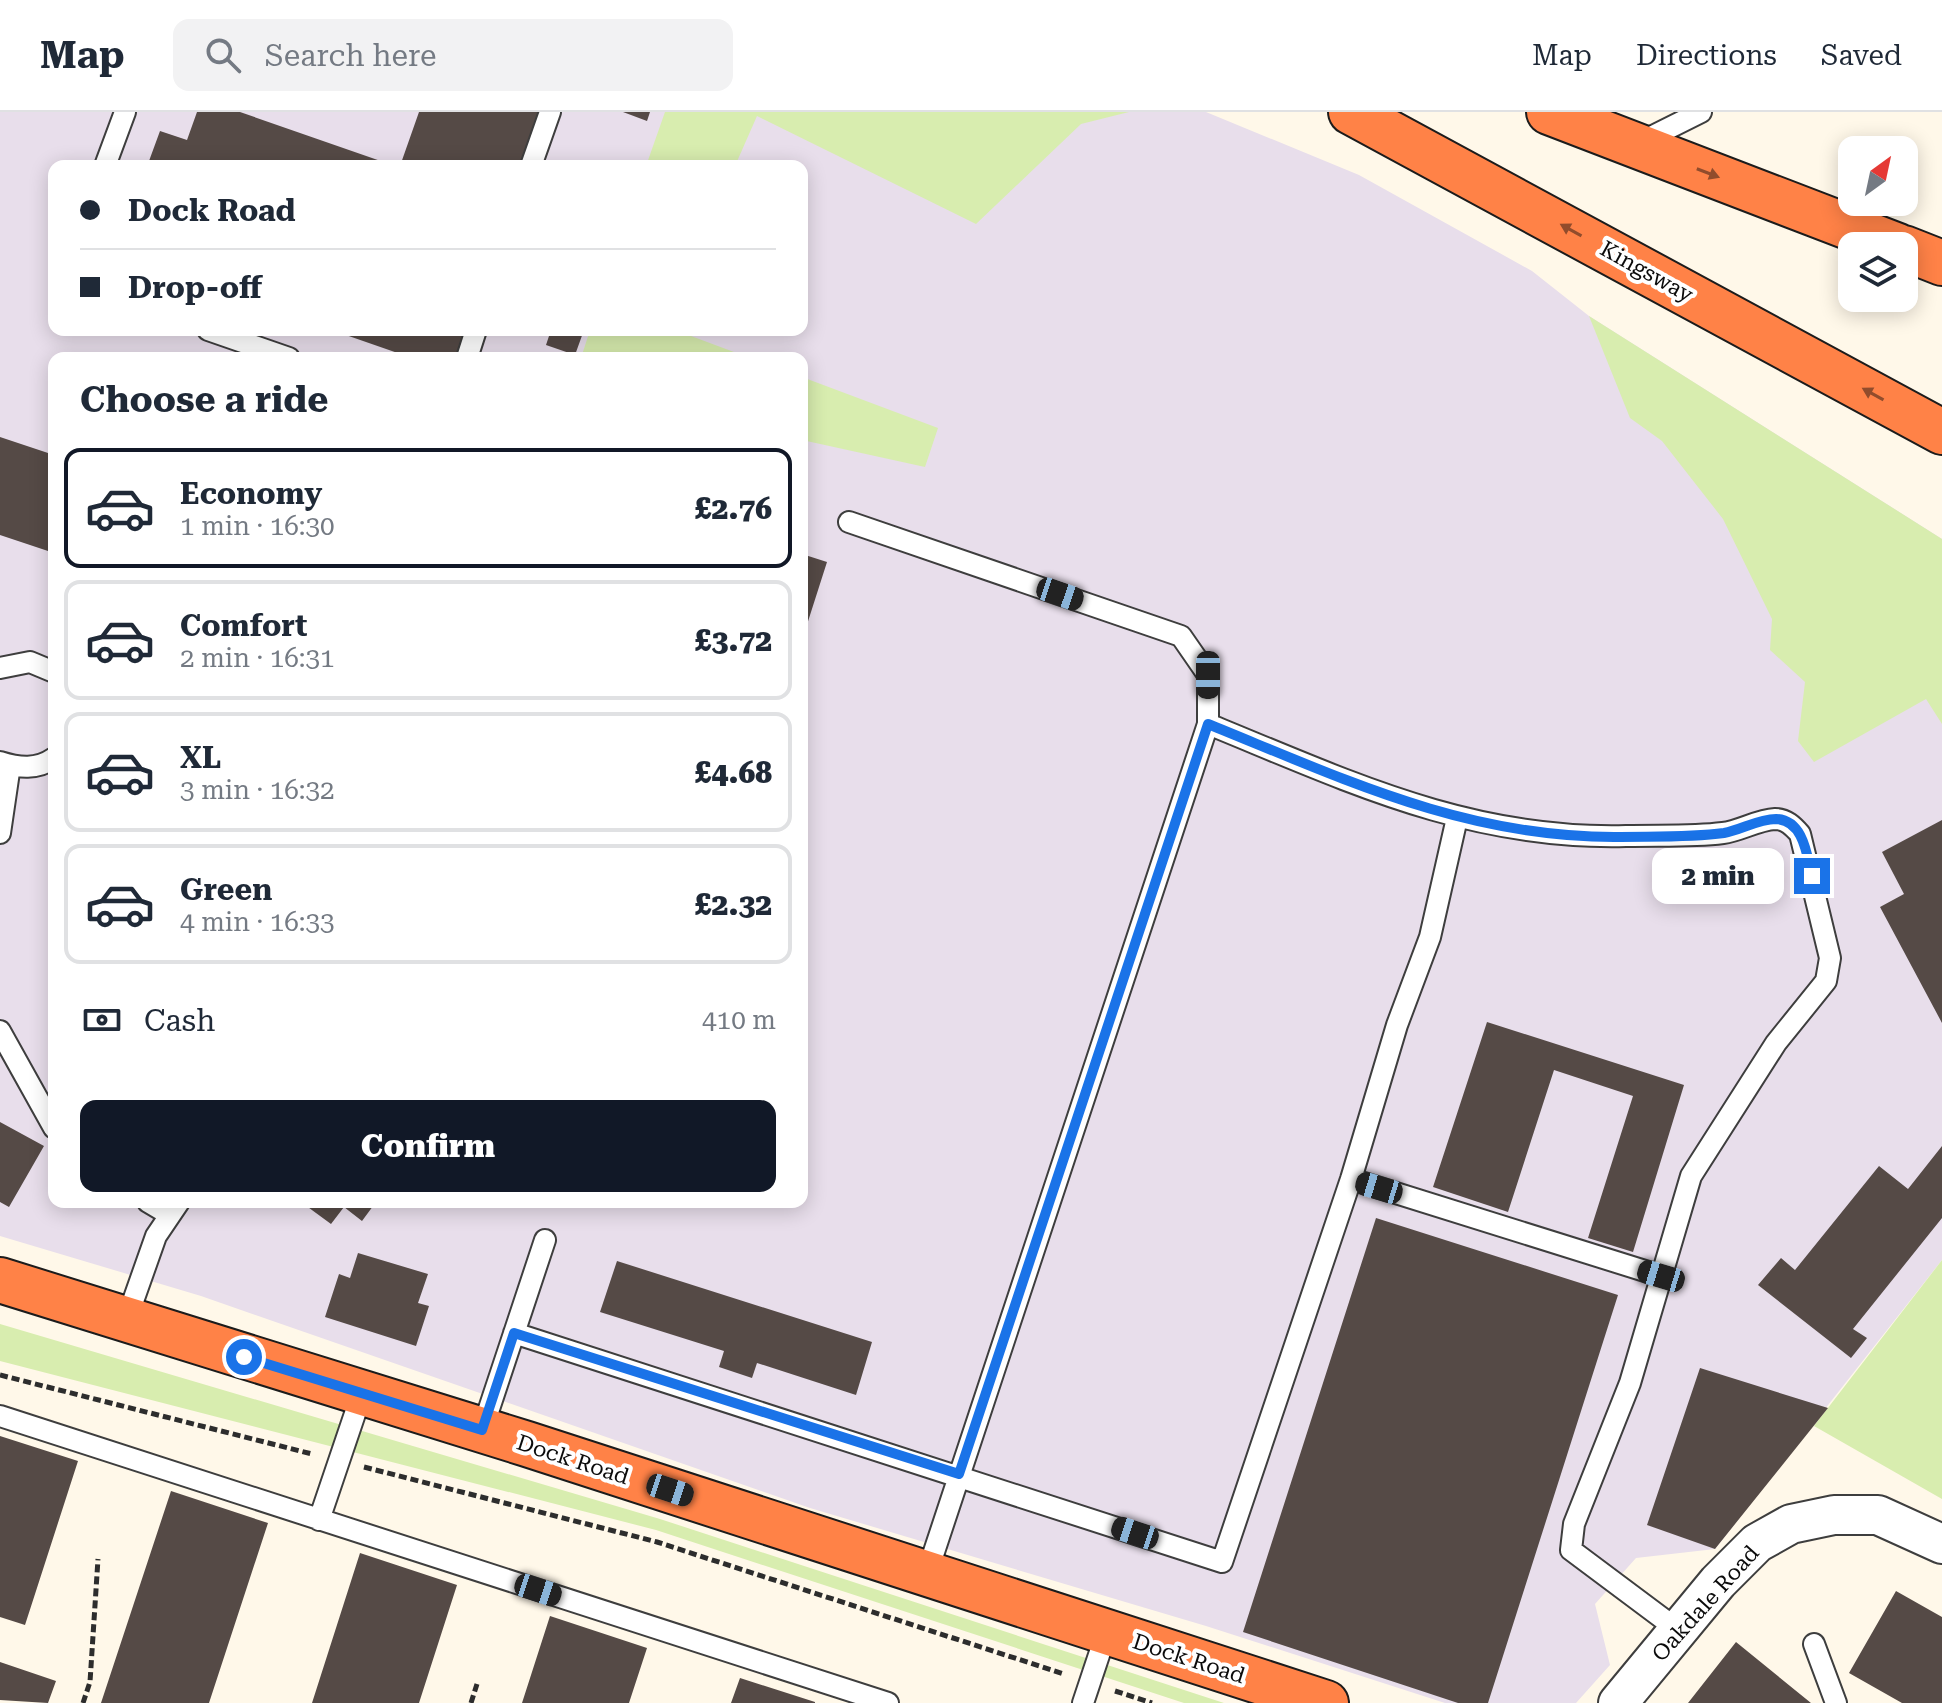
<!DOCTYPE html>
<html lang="en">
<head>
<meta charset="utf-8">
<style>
  :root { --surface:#fff; --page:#f2f2f3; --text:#1f2937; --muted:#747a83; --line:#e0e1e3; --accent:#111827 }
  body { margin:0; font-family:"Roboto Serif",serif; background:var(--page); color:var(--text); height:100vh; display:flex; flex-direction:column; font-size:30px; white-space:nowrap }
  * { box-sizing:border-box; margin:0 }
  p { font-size:26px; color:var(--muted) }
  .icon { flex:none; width:44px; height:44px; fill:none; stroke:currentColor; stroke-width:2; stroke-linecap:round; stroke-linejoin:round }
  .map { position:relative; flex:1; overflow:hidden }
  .drawer { position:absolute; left:48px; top:240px; width:760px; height:856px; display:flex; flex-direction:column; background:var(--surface); border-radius:16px; box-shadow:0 4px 20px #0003 }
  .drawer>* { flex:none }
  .guide { position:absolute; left:48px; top:48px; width:760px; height:176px; border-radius:16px; box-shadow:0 4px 20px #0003; display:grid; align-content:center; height:176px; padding:0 32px; background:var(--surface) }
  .needle { width:52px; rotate:33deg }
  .fabs { position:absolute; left:1838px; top:24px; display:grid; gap:16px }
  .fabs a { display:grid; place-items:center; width:80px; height:80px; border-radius:16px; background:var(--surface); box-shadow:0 4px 20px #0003; font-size:40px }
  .end { position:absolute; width:36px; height:36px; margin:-18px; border:10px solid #1a73e8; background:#fff; box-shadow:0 0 0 4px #fff }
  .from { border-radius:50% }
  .bubble { position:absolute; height:56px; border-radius:16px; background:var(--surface); box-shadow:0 4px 20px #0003; font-size:26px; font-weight:800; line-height:56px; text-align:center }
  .car { position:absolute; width:24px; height:48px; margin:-24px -12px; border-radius:10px; box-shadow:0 0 6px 2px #0007; background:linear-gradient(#222 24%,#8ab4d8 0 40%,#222 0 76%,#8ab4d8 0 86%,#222 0) }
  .guide b { display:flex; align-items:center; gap:28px; height:76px; font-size:30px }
  .guide b+b { border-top:2px solid var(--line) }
  .guide i { width:20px; height:20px; background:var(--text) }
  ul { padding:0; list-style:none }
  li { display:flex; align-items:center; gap:24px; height:120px; margin:0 16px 12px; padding:0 16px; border:4px solid var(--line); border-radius:16px }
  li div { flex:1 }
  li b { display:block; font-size:30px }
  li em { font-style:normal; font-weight:800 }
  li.active { border-color:var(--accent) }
  li>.icon { width:72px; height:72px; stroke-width:1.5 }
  h2 { padding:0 32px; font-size:36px; line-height:96px }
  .pay { display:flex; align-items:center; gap:20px; height:88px; padding:0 32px; font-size:30px }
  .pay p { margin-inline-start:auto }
  .primary-button { display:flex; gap:16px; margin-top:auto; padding:16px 32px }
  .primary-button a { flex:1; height:92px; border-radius:16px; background:var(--accent); color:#fff; font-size:32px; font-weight:800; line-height:92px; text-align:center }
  header { display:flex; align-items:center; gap:48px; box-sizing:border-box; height:112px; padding:0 40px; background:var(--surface); border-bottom:2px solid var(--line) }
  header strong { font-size:38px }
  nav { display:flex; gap:44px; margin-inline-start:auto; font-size:28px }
  .search { width:560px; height:72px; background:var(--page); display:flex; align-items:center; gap:20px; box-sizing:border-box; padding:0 28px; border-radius:16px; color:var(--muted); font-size:30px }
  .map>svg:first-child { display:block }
</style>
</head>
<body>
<header>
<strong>Map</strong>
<div class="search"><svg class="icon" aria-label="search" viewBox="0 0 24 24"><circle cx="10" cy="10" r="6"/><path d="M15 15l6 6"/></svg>Search here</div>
<nav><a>Map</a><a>Directions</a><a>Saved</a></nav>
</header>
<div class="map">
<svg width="1942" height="1591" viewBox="0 0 1942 1591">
  <rect width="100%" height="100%" fill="#fff8e9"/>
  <path fill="#e8deeb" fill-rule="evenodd" d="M0,0H1206L1359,63L1532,159L1589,204L1942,427V1148L1715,1437L1636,1446L1595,1492L1610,1553L1576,1591H1445L1206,1514L810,1396L201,1184L0,1124ZM54,54H802V218H54ZM54,246H802V1090H54Z"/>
  <path fill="#d8edaf" d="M665,0H1129L1081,12L976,112L757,4L735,54H646Z
    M1589,204L1942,427V612L1926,587L1814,650L1798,629L1805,570L1770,538L1772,507L1723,407L1662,329L1630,306Z
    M590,218H675L750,246H581Z
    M802,265L938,316L925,355L802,328Z
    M1942,1148V1387L1814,1314Z
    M0,1212L660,1407L1224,1591H1184L656,1418L0,1249Z"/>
  <path fill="#554a46" d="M197,0H240L395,54H163L149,49L160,19L187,28Z
    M419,0H540L522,54H400Z
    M623,0H650L647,9Z
    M344,218H465L456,246H412L343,222Z
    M551,218H584L575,243L546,233Z
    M0,325L54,343V441L0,423Z
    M802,442L827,450L803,525L802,524Z
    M1942,708V911L1880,795L1904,782L1882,740Z
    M1487,910L1684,973L1633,1140L1588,1126L1633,984L1554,958L1508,1100L1433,1075Z
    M0,1010L44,1034L9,1095L0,1090Z
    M1942,1034V1106L1853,1217L1867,1226L1851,1246L1758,1173L1781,1146L1795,1158L1879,1054L1908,1077Z
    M301,1090H376L362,1109L344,1095L331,1112Z
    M1376,1106L1618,1183L1488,1591H1458L1243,1520Z
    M358,1141L428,1162L418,1191L429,1194L416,1234L325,1205L339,1162L350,1166Z
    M617,1149L872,1230L856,1283L757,1251L752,1266L719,1255L724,1239L600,1200Z
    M1700,1256L1828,1296L1715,1437L1647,1413Z
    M0,1324L78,1349L25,1513L0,1505Z
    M171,1379L268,1411L209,1591H101Z
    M360,1441L457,1473L419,1591H312Z
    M1896,1479L1942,1505V1591H1902L1849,1561Z
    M550,1504L647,1536L629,1591H522Z
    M1736,1530L1811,1591H1688Z
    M0,1550L56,1569L48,1591L0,1588Z
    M740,1566L815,1590V1591H731Z"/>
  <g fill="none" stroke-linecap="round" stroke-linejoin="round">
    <defs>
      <path id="lane" d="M1639,31L1701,0
        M105,54L125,0
        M531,54L550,0
        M208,218L289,246
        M467,246L476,218
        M849,410L1181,524L1208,563V612L927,1461
        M0,556L30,550L54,560
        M1208,612C1348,669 1469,728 1626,724C1658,723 1691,725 1723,721C1740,719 1757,708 1775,707C1786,707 1793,714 1800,722L1830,846L1826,869L1776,931L1691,1064L1630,1271L1574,1412L1571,1438L1678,1518
        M0,650C19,656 37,658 54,646
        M0,721L10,653
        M0,919L54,1016
        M1351,1067L1661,1164
        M148,1090L170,1103
        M126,1209L156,1124L179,1090
        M514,1221L1222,1450L1351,1067L1397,913L1430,825L1457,706
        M0,1304L888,1591
        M482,1318L545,1128
        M319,1408L362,1281
        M1814,1532L1836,1591
        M1083,1591L1107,1519"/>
      <path id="street" d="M1618,1591L1718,1470L1757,1431L1791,1412L1834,1403H1878L1942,1432"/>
      <path id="highway" d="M1351,0L1942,320
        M1549,0L1898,134
        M1904,136L1942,151
        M0,1168L527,1332L1326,1591"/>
    </defs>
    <use href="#lane" stroke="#3e3e3e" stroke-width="24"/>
    <use href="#street" stroke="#3e3e3e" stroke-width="42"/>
    <use href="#highway" stroke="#1c1c1c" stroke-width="48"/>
    <path stroke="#2d2d2d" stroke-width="5" stroke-dasharray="8 4" stroke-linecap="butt" d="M0,1263L312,1342
      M364,1355L657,1430L1064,1562
      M1115,1579L1152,1591
      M83,1591L90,1570L98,1447
      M471,1591L477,1572"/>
    <use href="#lane" stroke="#fff" stroke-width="20"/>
    <use href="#street" stroke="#fff" stroke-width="38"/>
    <use href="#highway" stroke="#ff8247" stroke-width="44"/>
  </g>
  <defs><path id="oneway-solid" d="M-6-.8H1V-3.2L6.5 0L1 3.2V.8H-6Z" transform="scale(2)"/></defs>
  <g fill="#914c2c">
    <use href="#oneway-solid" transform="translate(1708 61) rotate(21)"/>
    <use href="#oneway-solid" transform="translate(1571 118) rotate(-151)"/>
    <use href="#oneway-solid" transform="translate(1873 282) rotate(-151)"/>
  </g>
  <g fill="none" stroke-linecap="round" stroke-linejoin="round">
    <path stroke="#1a73e8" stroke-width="10" d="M244,1245L482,1318L514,1221L959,1362L1208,612C1344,667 1464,725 1614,725C1650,724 1688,726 1724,721C1741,718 1758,707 1776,707C1804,708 1807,744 1812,764"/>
  </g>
  <g text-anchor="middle" stroke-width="8" stroke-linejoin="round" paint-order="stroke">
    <g font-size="22" fill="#0b0b0b" stroke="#fff">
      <text transform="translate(1647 159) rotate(29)" y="8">Kingsway</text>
      <text transform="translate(573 1347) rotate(18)" y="8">Dock Road</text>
      <text transform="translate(1705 1491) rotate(-48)" y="8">Oakdale Road</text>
      <text transform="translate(1189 1546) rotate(18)" y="8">Dock Road</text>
    </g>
  </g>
</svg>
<div class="fabs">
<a><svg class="needle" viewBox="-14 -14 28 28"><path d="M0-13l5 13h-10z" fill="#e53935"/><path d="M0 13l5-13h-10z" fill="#747a83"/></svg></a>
<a><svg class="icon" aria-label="layers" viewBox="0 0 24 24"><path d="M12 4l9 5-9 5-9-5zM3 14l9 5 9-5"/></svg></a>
</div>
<i class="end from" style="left:244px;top:1245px"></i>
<i class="end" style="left:1812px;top:764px"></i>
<div class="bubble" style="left:1652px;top:736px;width:132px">2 min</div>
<i class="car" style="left:1060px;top:482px;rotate:109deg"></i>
<i class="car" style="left:1208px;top:563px;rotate:180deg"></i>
<i class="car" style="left:1379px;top:1076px;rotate:287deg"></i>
<i class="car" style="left:1661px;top:1164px;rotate:287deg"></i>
<i class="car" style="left:670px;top:1378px;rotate:108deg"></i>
<i class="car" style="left:1135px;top:1421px;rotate:288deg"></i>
<i class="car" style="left:538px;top:1478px;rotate:108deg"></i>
<div class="guide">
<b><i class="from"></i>Dock Road</b>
<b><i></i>Drop-off</b>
</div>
<section class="drawer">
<h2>Choose a ride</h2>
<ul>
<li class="active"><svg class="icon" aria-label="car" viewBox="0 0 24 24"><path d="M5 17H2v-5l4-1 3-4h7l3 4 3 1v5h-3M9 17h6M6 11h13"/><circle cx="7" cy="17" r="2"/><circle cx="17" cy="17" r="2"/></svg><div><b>Economy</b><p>1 min · 16:30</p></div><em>£2.76</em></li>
<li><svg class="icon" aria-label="car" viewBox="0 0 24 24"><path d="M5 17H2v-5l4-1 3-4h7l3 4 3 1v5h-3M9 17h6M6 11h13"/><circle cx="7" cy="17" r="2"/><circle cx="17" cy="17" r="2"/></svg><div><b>Comfort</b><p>2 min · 16:31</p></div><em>£3.72</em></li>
<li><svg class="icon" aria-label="car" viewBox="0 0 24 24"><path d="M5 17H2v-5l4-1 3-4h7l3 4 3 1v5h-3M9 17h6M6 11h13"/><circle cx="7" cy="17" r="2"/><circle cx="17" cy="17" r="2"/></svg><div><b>XL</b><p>3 min · 16:32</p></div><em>£4.68</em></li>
<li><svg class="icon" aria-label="car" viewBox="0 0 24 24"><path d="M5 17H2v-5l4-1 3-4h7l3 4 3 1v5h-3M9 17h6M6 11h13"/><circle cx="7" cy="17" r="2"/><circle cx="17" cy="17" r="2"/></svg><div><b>Green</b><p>4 min · 16:33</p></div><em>£2.32</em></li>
</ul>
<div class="pay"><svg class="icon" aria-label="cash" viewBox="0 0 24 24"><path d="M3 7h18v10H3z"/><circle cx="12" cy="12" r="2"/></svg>Cash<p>410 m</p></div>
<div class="primary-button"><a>Confirm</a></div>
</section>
</div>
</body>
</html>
